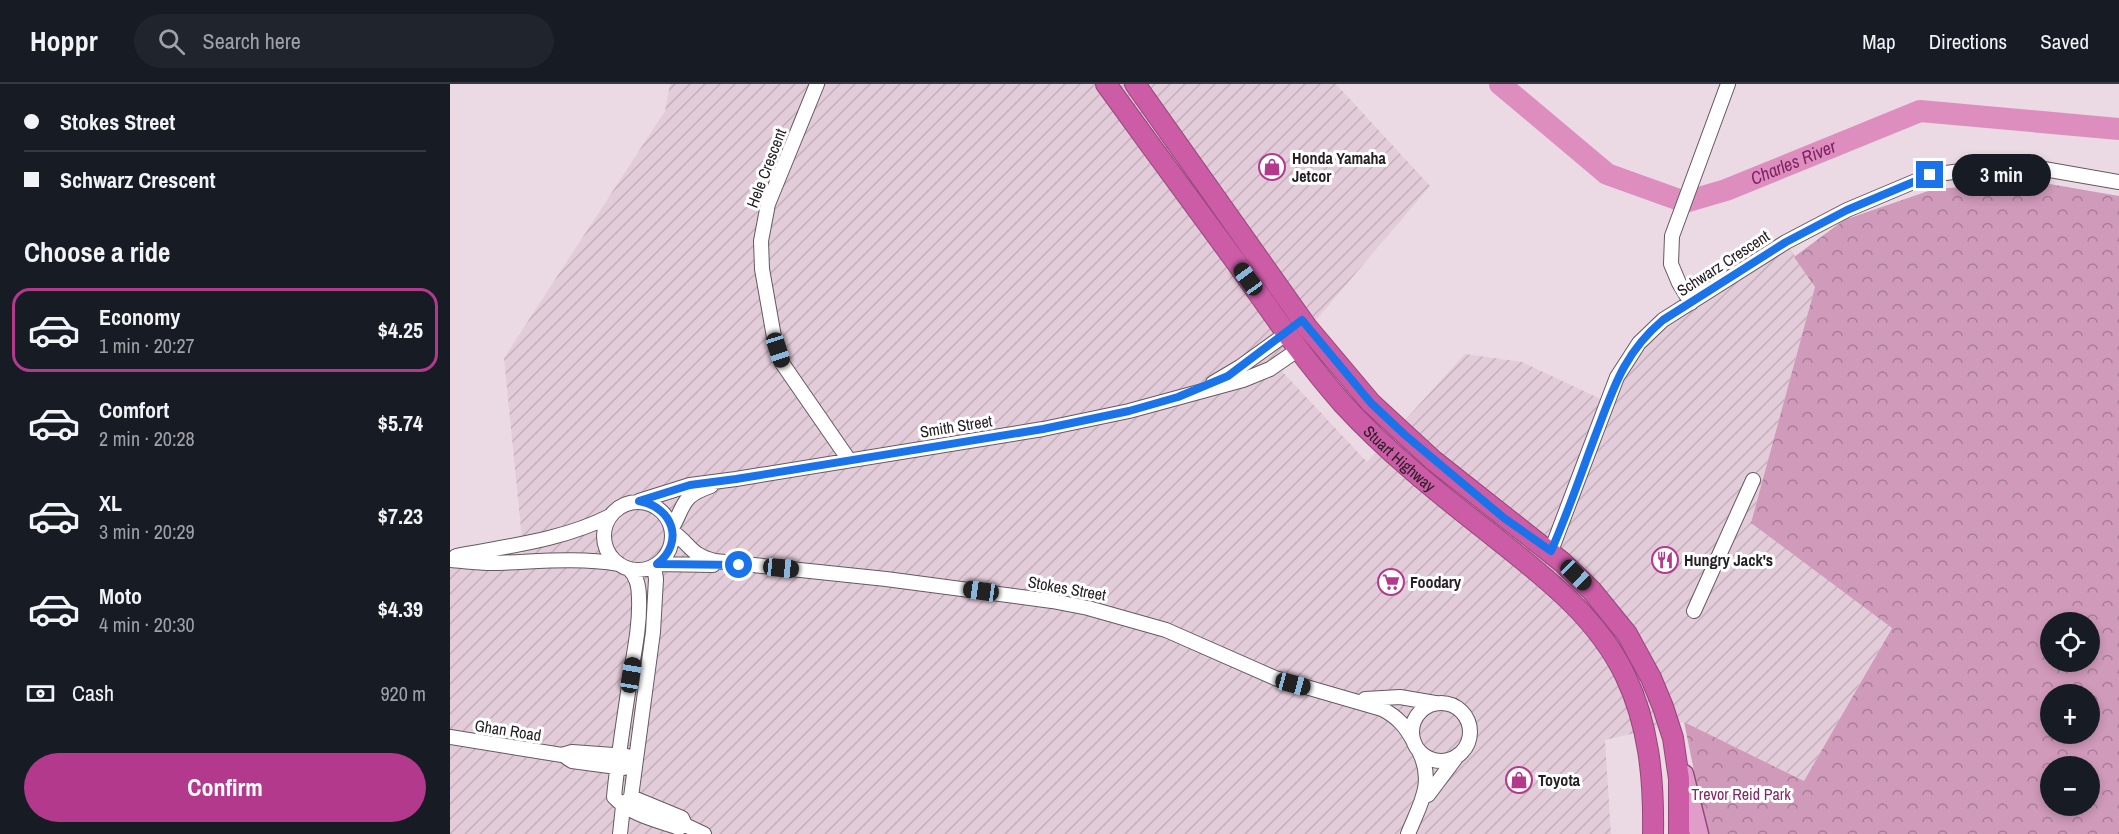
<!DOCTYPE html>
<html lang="en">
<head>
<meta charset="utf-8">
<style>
  :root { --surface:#171b24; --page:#20242c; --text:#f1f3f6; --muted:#9ea1a6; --line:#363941; --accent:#b3398d }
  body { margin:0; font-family:"Archivo Narrow",sans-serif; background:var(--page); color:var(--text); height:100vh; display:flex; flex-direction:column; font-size:22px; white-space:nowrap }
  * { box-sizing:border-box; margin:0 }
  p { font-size:20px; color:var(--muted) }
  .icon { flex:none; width:33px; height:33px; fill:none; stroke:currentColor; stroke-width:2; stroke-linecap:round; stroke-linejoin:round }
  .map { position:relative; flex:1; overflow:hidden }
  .details { display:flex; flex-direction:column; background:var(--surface); width:450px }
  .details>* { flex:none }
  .top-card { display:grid; align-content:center; height:132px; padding:0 24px; background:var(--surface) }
  .controls { position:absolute; left:1590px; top:528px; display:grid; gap:12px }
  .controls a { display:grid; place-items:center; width:60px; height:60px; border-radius:50%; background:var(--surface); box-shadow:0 3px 9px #0003; font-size:30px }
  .end { position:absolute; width:27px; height:27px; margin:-14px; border:8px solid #1a73e8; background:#fff; box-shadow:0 0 0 3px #fff }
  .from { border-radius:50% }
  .bubble { position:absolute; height:42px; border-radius:21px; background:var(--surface); box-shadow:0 3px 9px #0003; font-size:20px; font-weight:700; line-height:42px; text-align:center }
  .car { position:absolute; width:18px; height:36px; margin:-18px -9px; border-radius:8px; box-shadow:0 0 4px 2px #0007; background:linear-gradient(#222 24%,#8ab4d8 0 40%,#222 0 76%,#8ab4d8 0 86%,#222 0) }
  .top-card b { display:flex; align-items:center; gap:21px; height:57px; font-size:22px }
  .top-card b+b { border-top:2px solid var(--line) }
  .top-card i { width:15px; height:15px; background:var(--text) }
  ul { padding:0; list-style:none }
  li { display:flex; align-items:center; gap:18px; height:84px; margin:0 12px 9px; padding:0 12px; border:3px solid transparent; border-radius:18px }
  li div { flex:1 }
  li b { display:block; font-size:22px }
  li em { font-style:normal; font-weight:700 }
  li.selected { border-color:var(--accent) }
  li>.icon { width:54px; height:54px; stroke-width:1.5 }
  h2 { padding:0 24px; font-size:27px; line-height:72px }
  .pay { display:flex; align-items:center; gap:15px; height:66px; padding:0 24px; font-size:22px }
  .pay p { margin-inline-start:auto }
  .action { display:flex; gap:12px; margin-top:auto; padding:12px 24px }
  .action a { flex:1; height:69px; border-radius:36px; background:var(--accent); color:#fff; font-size:24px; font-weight:700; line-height:69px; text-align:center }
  header { display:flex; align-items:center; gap:36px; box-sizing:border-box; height:84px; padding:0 30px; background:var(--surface); border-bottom:2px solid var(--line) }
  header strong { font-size:28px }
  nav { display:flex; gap:33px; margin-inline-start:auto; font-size:21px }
  .search { width:420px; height:54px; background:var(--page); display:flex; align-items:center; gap:15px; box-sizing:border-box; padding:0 21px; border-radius:33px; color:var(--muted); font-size:22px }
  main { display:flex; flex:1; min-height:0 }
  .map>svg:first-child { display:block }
</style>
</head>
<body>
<header>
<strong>Hoppr</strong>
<div class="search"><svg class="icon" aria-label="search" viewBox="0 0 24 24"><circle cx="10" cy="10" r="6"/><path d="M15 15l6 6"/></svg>Search here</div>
<nav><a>Map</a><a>Directions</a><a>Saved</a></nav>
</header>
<main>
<section class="details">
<div class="top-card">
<b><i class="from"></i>Stokes Street</b>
<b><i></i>Schwarz Crescent</b>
</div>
<h2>Choose a ride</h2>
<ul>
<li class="selected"><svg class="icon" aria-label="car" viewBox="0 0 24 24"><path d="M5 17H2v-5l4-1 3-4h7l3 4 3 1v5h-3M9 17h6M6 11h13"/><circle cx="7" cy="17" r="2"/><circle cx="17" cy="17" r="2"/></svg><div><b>Economy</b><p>1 min · 20:27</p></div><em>$4.25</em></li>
<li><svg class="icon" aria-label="car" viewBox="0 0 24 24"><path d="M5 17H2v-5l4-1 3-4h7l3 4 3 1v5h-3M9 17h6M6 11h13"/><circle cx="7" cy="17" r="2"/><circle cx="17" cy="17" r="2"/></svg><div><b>Comfort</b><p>2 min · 20:28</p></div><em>$5.74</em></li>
<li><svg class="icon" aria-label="car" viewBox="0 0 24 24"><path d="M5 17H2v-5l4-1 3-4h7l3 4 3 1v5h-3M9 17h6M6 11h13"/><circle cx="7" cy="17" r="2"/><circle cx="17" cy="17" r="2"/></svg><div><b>XL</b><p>3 min · 20:29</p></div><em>$7.23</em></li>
<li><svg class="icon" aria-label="car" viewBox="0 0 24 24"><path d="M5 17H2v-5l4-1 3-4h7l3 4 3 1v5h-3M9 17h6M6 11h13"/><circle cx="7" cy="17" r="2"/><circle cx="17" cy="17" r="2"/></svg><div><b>Moto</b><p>4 min · 20:30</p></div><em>$4.39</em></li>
</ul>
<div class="pay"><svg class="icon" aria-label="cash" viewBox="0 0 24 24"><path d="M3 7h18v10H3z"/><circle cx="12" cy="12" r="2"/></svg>Cash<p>920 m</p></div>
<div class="action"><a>Confirm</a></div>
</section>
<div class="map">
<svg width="1669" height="750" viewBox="0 0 1669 750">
  <defs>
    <pattern id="industrial-furrows" width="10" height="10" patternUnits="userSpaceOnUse" patternTransform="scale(1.5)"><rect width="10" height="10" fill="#e3ccd9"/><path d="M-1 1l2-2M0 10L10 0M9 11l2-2" fill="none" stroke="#c3afba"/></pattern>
    <pattern id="forest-crowns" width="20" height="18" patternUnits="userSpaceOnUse" patternTransform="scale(1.5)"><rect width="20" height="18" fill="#d09aba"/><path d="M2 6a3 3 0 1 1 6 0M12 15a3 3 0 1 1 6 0" fill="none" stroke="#a97d97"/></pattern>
  </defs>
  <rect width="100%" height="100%" fill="#ebdae3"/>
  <path fill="url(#industrial-furrows)" d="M220,0H886L980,102L827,282L917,378L1015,270L1072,278L1157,318L1189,259L1336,158L1365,203L1301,439L1442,543L1354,697L1234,638L1155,656L1161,750H0V478L75,485L54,274L215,27Z"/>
  <path fill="url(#forest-crowns)" fill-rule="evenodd" d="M1588,98L1669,112V750H1257L1234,638L1354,697L1442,544L1301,439L1365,203L1344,173L1394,136L1484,105ZM1600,538H1640V578H1600ZM1600,610H1640V650H1600ZM1600,682H1640V722H1600Z"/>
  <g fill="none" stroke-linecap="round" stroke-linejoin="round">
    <path stroke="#dd8ebe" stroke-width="22" id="s1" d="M1050,0L1157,90L1235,118L1276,106L1470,27L1669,45"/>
    <defs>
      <path id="minor" d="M367,0L318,120L311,157L312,185L324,253L332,279L399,376
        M1241,219L1229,199L1221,180L1222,152L1278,0
        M763,299L790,283L837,249
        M189,417L240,401L286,395L593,345L679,327L793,296L820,285L849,265
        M154 452a34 34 0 1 1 68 0a34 34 0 1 1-68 0Z
        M222,444C235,421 231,412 261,402
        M223,448C241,461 240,471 265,477L436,495L602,517L638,524L716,546L825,594L932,625C948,633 956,643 964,658
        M1101,467L1167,293L1189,259L1213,236L1336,158L1397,126L1480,91L1535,84L1594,85L1669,98
        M6,472C58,462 113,456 160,432
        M0,476C14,477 28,479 42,479C85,478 126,473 169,480
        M207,480L263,481
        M179,485C187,492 189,504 189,514C190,539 185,564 181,588C175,630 168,671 164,713C181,731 207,736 229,744L235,741L254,750
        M1244,527L1303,396
        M915,615L950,613L985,619
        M962 648a29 29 0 1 1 58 0a29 29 0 1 1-58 0Z
        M0,653L112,671L122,668L177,672
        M116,673L122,677L174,684
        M978,711L1008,671
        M181,713L232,734L235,741
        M170,750L173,722L181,713L203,548L206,495L204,482
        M958,750C970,720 985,699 969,667"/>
      <path id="major" d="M1234,690L1249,750"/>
      <g id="highway">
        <path id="s2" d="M656,0C700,61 745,122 789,182C822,229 855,277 893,320C936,367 987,408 1037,447C1089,489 1145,529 1175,591C1199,641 1204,695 1203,750"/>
        <path d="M685,0L857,243L921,319L984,377L1112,478L1142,507L1177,550L1201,594L1213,623L1223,654L1229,695V750"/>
      </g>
    </defs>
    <use href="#minor" stroke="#665860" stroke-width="16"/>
    <use href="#major" stroke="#934779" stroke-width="21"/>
    <use href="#highway" stroke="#934779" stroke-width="22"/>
    <use href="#minor" stroke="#fff" stroke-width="14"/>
    <use href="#major" stroke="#e19dca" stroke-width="18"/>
    <use href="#highway" stroke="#cd5ca7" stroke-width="20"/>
  </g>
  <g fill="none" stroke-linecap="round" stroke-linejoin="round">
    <path stroke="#1a73e8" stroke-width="8" d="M289,481L207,480C235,458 223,423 189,417L240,401L286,395L593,345L679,327L728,313L778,292L852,236L921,319L955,351L1054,434L1101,467C1119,427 1133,383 1149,342C1165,299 1177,266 1213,236L1336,158L1397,126L1480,91"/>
  </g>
  <defs>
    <symbol id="shop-ring" viewBox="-11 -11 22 22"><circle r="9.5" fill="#fff" stroke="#b3398d" stroke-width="1.5"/><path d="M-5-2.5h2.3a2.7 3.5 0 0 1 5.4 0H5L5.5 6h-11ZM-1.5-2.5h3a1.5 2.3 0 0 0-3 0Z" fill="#b3398d"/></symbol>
    <symbol id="restaurant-ring" viewBox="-11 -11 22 22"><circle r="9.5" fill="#fff" stroke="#b3398d" stroke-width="1.5"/><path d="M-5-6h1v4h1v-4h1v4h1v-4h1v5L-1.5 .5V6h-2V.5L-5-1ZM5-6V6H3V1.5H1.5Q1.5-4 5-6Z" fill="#b3398d"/></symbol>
    <symbol id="supermarket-ring" viewBox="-11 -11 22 22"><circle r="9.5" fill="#fff" stroke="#b3398d" stroke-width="1.5"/><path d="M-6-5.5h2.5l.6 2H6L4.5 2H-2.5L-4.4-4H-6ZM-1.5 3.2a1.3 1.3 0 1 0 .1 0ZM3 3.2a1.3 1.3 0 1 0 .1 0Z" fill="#b3398d"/></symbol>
  </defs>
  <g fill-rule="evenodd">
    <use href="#shop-ring" x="807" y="68" width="30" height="30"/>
    <use href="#restaurant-ring" x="1200" y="461" width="30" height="30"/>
    <use href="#supermarket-ring" x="926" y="483" width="30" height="30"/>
    <use href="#shop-ring" x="1054" y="681" width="30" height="30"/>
  </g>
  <g text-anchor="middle" stroke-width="6" stroke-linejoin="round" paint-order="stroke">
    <g font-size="16" font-weight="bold" fill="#262024" stroke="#fff" text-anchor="start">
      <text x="842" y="80">Honda Yamaha<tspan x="842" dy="18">Jetcor</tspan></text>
      <text x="1234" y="482">Hungry Jack's</text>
      <text x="960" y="504">Foodary</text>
      <text x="1088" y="702">Toyota</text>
    </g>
    <g font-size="16" fill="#262024" stroke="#fff">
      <text transform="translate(316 84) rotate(-69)" y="6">Hele Crescent</text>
      <text transform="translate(1273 179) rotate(-33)" y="6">Schwarz Crescent</text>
      <text transform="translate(506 342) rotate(-9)" y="6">Smith Street</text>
      <text dy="6" stroke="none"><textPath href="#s2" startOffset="477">Stuart Highway</textPath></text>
      <text transform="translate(617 504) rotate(10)" y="6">Stokes Street</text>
      <text transform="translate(58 646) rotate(9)" y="6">Ghan Road</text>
    </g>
    <g font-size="16" fill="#832766" stroke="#fff">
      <text x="1291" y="716">Trevor Reid Park</text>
    </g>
    <g font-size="18" font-style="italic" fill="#7f2363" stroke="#fff">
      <text dy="6" stroke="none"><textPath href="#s1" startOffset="338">Charles River</textPath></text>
    </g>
  </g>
</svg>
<div class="controls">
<a><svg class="icon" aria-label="locate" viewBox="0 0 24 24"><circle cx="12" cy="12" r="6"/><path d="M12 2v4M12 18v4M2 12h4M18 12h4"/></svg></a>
<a>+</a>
<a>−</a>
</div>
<i class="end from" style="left:289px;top:481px"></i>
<i class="end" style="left:1480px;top:91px"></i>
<div class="bubble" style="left:1502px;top:70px;width:99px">3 min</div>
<i class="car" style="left:798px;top:195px;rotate:324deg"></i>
<i class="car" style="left:328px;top:266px;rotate:162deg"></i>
<i class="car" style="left:331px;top:484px;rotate:96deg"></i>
<i class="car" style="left:1126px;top:491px;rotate:134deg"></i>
<i class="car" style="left:531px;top:507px;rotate:278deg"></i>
<i class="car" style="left:181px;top:591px;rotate:9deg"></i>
<i class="car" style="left:843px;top:600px;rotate:105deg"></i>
</div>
</main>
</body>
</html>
